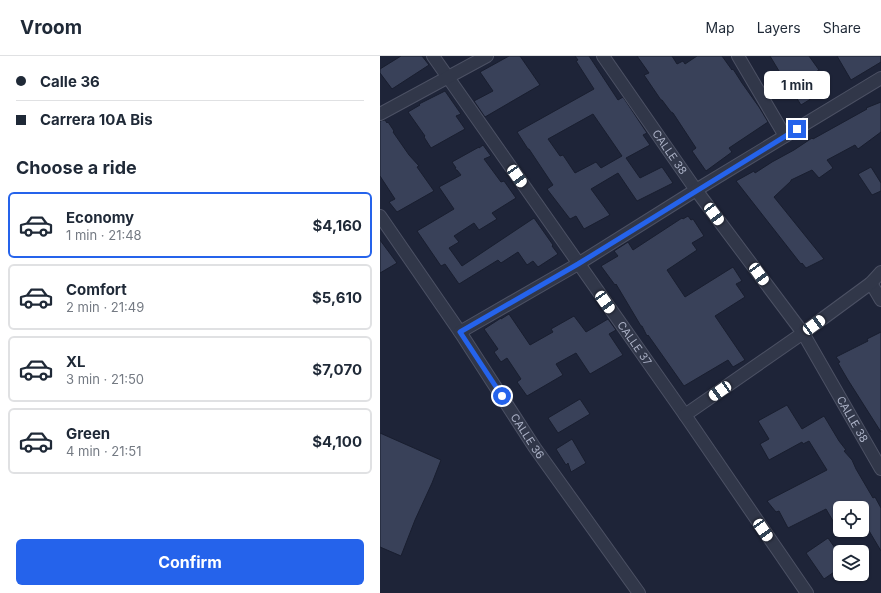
<!DOCTYPE html>
<html lang="en">
<head>
<meta charset="utf-8">
<style>
  :root { --surface:#fff; --page:#f2f2f3; --text:#1f2937; --muted:#747a83; --line:#e0e1e3; --accent:#2563eb }
  body { margin:0; font-family:Inter,sans-serif; background:var(--page); color:var(--text); height:100vh; display:flex; flex-direction:column; font-size:15px; white-space:nowrap }
  * { box-sizing:border-box; margin:0 }
  p { font-size:13px; color:var(--muted) }
  .icon { flex:none; width:22px; height:22px; fill:none; stroke:currentColor; stroke-width:2; stroke-linecap:round; stroke-linejoin:round }
  .map { position:relative; flex:1; overflow:hidden }
  .drawer { display:flex; flex-direction:column; background:var(--surface); width:380px }
  .drawer>* { flex:none }
  .guide { display:grid; align-content:center; height:88px; padding:0 16px; background:var(--surface) }
  .buttons { position:absolute; left:453px; top:445px; display:grid; gap:8px }
  .buttons a { display:grid; place-items:center; width:36px; height:36px; border-radius:6px; background:var(--surface); box-shadow:0 1px 3px #0004; font-size:20px }
  .end { position:absolute; width:18px; height:18px; margin:-9px; border:5px solid #2563eb; background:#fff; box-shadow:0 0 0 2px #fff }
  .from { border-radius:50% }
  .bubble { position:absolute; height:28px; border-radius:6px; background:var(--surface); box-shadow:0 1px 3px #0004; font-size:13px; font-weight:700; line-height:28px; text-align:center }
  .car { position:absolute; width:12px; height:24px; margin:-12px -6px; border-radius:5px; box-shadow:0 0 3px 1px #0007; background:linear-gradient(#fff 24%,#345 0 40%,#fff 0 76%,#345 0 86%,#fff 0) }
  .guide b { display:flex; align-items:center; gap:14px; height:38px; font-size:15px }
  .guide b+b { border-top:1px solid var(--line) }
  .guide i { width:10px; height:10px; background:var(--text) }
  ul { padding:0; list-style:none }
  li { display:flex; align-items:center; gap:12px; height:66px; margin:0 8px 6px; padding:0 8px; border:2px solid var(--line); border-radius:6px }
  li div { flex:1 }
  li b { display:block; font-size:15px }
  li em { font-style:normal; font-weight:700 }
  li.current { border-color:var(--accent) }
  li>.icon { width:36px; height:36px; stroke-width:1.5 }
  h2 { padding:0 16px; font-size:18px; line-height:48px }
  .cta { display:flex; gap:8px; margin-top:auto; padding:8px 16px }
  .cta a { flex:1; height:46px; border-radius:6px; background:var(--accent); color:#fff; font-size:16px; font-weight:700; line-height:46px; text-align:center }
  header { display:flex; align-items:center; gap:24px; box-sizing:border-box; height:56px; padding:0 20px; background:var(--surface); border-bottom:1px solid var(--line) }
  header strong { font-size:19px }
  nav { display:flex; gap:22px; margin-inline-start:auto; font-size:14px }
  main { display:flex; flex:1; min-height:0 }
  .map>svg:first-child { display:block }
</style>
</head>
<body>
<header>
<strong>Vroom</strong>
<nav><a>Map</a><a>Layers</a><a>Share</a></nav>
</header>
<main>
<section class="drawer">
<div class="guide">
<b><i class="from"></i>Calle 36</b>
<b><i></i>Carrera 10A Bis</b>
</div>
<h2>Choose a ride</h2>
<ul>
<li class="current"><svg class="icon" aria-label="car" viewBox="0 0 24 24"><path d="M5 17H2v-5l4-1 3-4h7l3 4 3 1v5h-3M9 17h6M6 11h13"/><circle cx="7" cy="17" r="2"/><circle cx="17" cy="17" r="2"/></svg><div><b>Economy</b><p>1 min · 21:48</p></div><em>$4,160</em></li>
<li><svg class="icon" aria-label="car" viewBox="0 0 24 24"><path d="M5 17H2v-5l4-1 3-4h7l3 4 3 1v5h-3M9 17h6M6 11h13"/><circle cx="7" cy="17" r="2"/><circle cx="17" cy="17" r="2"/></svg><div><b>Comfort</b><p>2 min · 21:49</p></div><em>$5,610</em></li>
<li><svg class="icon" aria-label="car" viewBox="0 0 24 24"><path d="M5 17H2v-5l4-1 3-4h7l3 4 3 1v5h-3M9 17h6M6 11h13"/><circle cx="7" cy="17" r="2"/><circle cx="17" cy="17" r="2"/></svg><div><b>XL</b><p>3 min · 21:50</p></div><em>$7,070</em></li>
<li><svg class="icon" aria-label="car" viewBox="0 0 24 24"><path d="M5 17H2v-5l4-1 3-4h7l3 4 3 1v5h-3M9 17h6M6 11h13"/><circle cx="7" cy="17" r="2"/><circle cx="17" cy="17" r="2"/></svg><div><b>Green</b><p>4 min · 21:51</p></div><em>$4,100</em></li>
</ul>
<div class="cta"><a>Confirm</a></div>
</section>
<div class="map">
<svg width="501" height="537" viewBox="0 0 501 537">
  <rect width="100%" height="100%" fill="#1e2438"/>
  <path fill="#394159" stroke="#191e2f" fill-rule="evenodd" d="M21,0H42L49,9L12,33L0,17V13Z
    M129,0H140L160,29L105,61L94,45L113,35L100,16Z
    M195,0H209L238,44L243,41L267,77L263,79L270,89L246,102L260,122L282,111L293,127L257,145L238,117L211,133L230,159L204,173L196,160L190,163L167,133L173,129L149,93H148L137,76L214,33L196,5L198,4ZM213,58L242,100L221,112L216,106L195,117L183,99L180,100L168,83Z
    M257,0H292L297,8L303,5L305,8L317,0H342L352,14L353,13L362,27L379,51L388,66L349,92L352,96L326,115L312,95L316,92L293,57L291,56L282,44H281L264,19L269,17Z
    M390,0H429L439,14L431,19L442,36L421,49L406,25H405Z
    M457,0H501V6L471,24Z
    M65,35L81,58L76,60L85,73L51,92L44,81L45,80L28,56L40,49L39,48Z
    M501,46V76L478,93L475,89L447,104L453,112L439,122L432,114L411,124V125L394,141L444,203L426,212L422,207L421,208L356,125L374,115L375,117L392,106L414,94L432,82L433,83L487,53L486,52Z
    M5,64L7,67L8,66L14,75L13,76L29,99L39,110L37,111L54,135L17,156L9,146L15,143L0,120V65Z
    M103,89L111,100L104,103L121,126L124,125L136,142L112,157L117,163L99,174L94,167L74,180L79,186L69,192L82,210L154,162L173,189L172,190L178,198L158,211L153,205L147,209L138,196L121,207L118,204L79,228L65,208L61,210L37,175L74,153L59,131L81,119L77,114H76L75,112H76L72,106L99,91V92Z
    M491,111L501,127V135L492,139L478,118Z
    M308,160L311,164L313,163L324,180L312,187L317,194L287,214L305,241L353,211L362,225L356,228L365,241L335,260L365,304L353,311L348,304L304,330L273,286L268,279L267,280L262,270H261L236,228L235,229L221,210L238,200L234,195L248,186L253,194L302,162L303,163Z
    M0,184L17,207L0,217Z
    M129,258L150,289L173,276L171,273L194,260L206,276L228,263L236,274L229,278L243,299L210,318L196,297L176,308L183,319L147,340L137,326L141,323L127,302L121,306L114,296L118,293L104,273L121,262V263Z
    M501,276V376L468,324L458,307L460,306L456,301L488,285L487,283Z
    M200,343L210,358L178,377L168,362Z
    M407,349L422,373L444,360L459,385L466,394L464,395L472,404L476,413L493,442L495,441L501,452V495L482,463V452H460V477L446,453L408,472L399,455L396,456L387,445L447,414L429,385L423,388L422,386L389,404L380,388L389,383L378,365Z
    M0,377L61,404L52,427L35,464L21,500L0,491Z
    M192,383L206,407L191,416L188,407L186,409L176,393Z
    M448,482L460,499V512L444,523L426,497Z"/>
  <g fill="none" stroke-linecap="round" stroke-linejoin="round">
    <defs>
      <g id="street">
        <path id="s1" d="M53,0L305,359L427,537"/>
        <path id="s2" d="M223,0L316,134L423,277L501,413"/>
        <path d="M358,0L405,80"/>
        <path d="M0,58L107,0"/>
        <path id="s3" d="M0,160L80,276L155,392L259,537"/>
        <path d="M491,227L501,244"/>
        <path d="M80,276L198,208L316,134L501,22"/>
        <path d="M305,359L423,277L491,227L501,216"/>
      </g>
    </defs>
    <use href="#street" stroke="#4c5164" stroke-width="14"/>
    <use href="#street" stroke="#313749" stroke-width="12"/>
  </g>
  <g fill="none" stroke-linecap="round" stroke-linejoin="round">
    <path stroke="#2563eb" stroke-width="5" d="M122,340L80,276L198,208L417,73"/>
  </g>
  <g text-anchor="middle" stroke-width="4" stroke-linejoin="round" paint-order="stroke">
    <g font-size="11" fill="#abb1c6" stroke="#171c2d">
      <text dy="4" stroke="none"><textPath href="#s2" startOffset="117">CALLE 38</textPath></text>
      <text dy="4" stroke="none"><textPath href="#s1" startOffset="351">CALLE 37</textPath></text>
      <text dy="4" stroke="none"><textPath href="#s2" startOffset="441">CALLE 38</textPath></text>
      <text dy="4" stroke="none"><textPath href="#s3" startOffset="265">CALLE 36</textPath></text>
    </g>
  </g>
</svg>
<div class="buttons">
<a><svg class="icon" aria-label="locate" viewBox="0 0 24 24"><circle cx="12" cy="12" r="6"/><path d="M12 2v4M12 18v4M2 12h4M18 12h4"/></svg></a>
<a><svg class="icon" aria-label="layers" viewBox="0 0 24 24"><path d="M12 4l9 5-9 5-9-5zM3 14l9 5 9-5"/></svg></a>
</div>
<i class="end from" style="left:122px;top:340px"></i>
<i class="end" style="left:417px;top:73px"></i>
<div class="bubble" style="left:384px;top:15px;width:66px">1 min</div>
<i class="car" style="left:137px;top:120px;rotate:145deg"></i>
<i class="car" style="left:334px;top:158px;rotate:143deg"></i>
<i class="car" style="left:379px;top:218px;rotate:144deg"></i>
<i class="car" style="left:225px;top:246px;rotate:145deg"></i>
<i class="car" style="left:434px;top:269px;rotate:54deg"></i>
<i class="car" style="left:340px;top:335px;rotate:235deg"></i>
<i class="car" style="left:383px;top:474px;rotate:146deg"></i>
</div>
</main>
</body>
</html>
